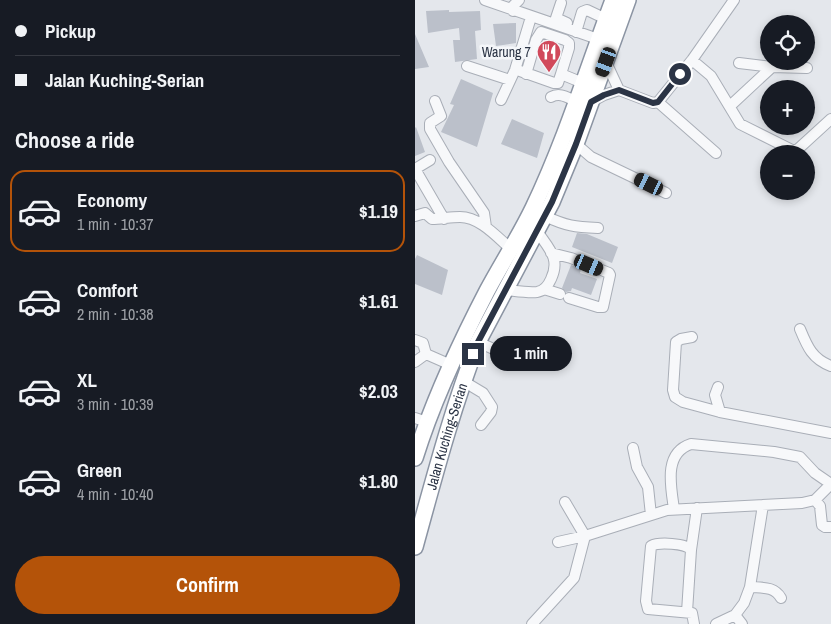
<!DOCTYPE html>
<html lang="en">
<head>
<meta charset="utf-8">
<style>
  :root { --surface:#171b24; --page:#20242c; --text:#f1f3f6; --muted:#9ea1a6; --line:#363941; --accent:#b45309 }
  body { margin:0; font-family:"Archivo Narrow",sans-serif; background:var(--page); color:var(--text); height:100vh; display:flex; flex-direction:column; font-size:19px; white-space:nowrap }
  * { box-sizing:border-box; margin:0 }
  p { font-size:16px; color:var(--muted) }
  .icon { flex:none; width:28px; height:28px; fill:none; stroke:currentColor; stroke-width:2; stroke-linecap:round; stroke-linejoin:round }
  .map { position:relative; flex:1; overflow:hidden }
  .panel { display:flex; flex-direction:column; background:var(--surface); width:415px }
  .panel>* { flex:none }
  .guide { display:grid; align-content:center; height:110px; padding:0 15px; background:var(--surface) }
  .buttons { position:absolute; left:345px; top:15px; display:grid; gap:10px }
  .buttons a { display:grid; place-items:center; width:55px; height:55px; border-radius:50%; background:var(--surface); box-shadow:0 2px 8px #0003; font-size:25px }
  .end { position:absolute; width:22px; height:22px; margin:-11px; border:6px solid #2b3445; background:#fff; box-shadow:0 0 0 2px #fff }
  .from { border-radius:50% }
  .bubble { position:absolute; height:35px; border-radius:18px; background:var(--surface); box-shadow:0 2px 8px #0003; font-size:16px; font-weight:800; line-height:35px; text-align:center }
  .car { position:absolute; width:15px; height:30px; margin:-15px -8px; border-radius:6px; box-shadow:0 0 4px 1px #0007; background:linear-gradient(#222 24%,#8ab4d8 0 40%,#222 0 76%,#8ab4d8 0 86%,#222 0) }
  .guide b { display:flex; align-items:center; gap:18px; height:48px; font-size:19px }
  .guide b+b { border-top:1px solid var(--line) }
  .guide i { width:12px; height:12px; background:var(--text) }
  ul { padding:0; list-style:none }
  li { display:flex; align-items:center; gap:15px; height:82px; margin:0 10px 8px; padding:0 5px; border:2px solid transparent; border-radius:15px }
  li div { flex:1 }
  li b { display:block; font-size:19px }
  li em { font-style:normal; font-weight:800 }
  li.selected { border-color:var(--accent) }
  li>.icon { width:45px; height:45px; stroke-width:1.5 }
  h2 { padding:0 15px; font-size:22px; line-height:60px }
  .cta { display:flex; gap:10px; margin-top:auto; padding:10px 15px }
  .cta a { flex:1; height:58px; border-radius:30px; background:var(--accent); color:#fff; font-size:20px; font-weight:800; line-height:58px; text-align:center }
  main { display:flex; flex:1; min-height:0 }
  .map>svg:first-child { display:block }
</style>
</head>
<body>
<main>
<section class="panel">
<div class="guide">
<b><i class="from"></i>Pickup</b>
<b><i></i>Jalan Kuching-Serian</b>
</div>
<h2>Choose a ride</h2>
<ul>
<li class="selected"><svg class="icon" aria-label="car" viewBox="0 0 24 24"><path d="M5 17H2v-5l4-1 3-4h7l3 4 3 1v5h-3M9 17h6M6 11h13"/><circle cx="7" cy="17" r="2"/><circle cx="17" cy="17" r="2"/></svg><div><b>Economy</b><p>1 min · 10:37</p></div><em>$1.19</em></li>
<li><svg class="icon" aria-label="car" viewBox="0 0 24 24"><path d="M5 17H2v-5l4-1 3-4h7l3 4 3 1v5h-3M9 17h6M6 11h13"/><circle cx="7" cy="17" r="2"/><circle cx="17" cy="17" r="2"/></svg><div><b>Comfort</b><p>2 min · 10:38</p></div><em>$1.61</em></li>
<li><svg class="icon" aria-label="car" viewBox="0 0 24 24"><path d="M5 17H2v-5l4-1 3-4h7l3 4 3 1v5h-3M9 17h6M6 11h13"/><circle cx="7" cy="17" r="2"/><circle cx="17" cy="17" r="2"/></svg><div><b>XL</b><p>3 min · 10:39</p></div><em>$2.03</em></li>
<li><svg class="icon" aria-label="car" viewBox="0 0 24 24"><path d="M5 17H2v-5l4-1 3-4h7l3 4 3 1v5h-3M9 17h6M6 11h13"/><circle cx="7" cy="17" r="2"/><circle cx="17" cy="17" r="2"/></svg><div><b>Green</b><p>4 min · 10:40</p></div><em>$1.80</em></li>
</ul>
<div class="cta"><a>Confirm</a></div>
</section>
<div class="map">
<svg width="416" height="624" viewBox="0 0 416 624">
  <rect width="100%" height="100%" fill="#e4e7ec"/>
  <path fill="#bbc0ca" d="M34,10V12L65,11L66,30L60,31L62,59L40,62L38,40H45L44,28L13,33L11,11Z
    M101,23V43L81,46L78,24Z
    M0,34L14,67L0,69Z
    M46,79L78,93L62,147L26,132L39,105L35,104Z
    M97,119L129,133L122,158L86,144Z
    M1,127L10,152L0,156V128Z
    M162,233L172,234L203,247L197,263L157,247Z
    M2,255L33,270L27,295L0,284V259Z
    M156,265L166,269L165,273L182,279L176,295L157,288L156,291L151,292L147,288Z"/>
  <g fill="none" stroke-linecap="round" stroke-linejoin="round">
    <defs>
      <path id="minor" d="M70,0L183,39
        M146,3L141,18L152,23
        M98,11V6L104,0
        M161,32L167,12L172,10L191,19
        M277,60L296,76L325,124L377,150H382
        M191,62L204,90L238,103L243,102L277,60L319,0
        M324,63L357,67
        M52,66L95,80
        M105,71L139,83H143L146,74
        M111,74L121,40L126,32L150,40L154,43V48L146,74L168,83
        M136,97C145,92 153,98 161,101
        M86,100L100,70L116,17
        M20,101L26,116L15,123V129L34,162L69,213L71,227
        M176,102L189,95L204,90
        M243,102L301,153
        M315,106L357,67L392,68
        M161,144L176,157L251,193
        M382,154V150L416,119
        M15,160L0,169L29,219
        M0,216L10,213L17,219C26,219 35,217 45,217C65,217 82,237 97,250
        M130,216C151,226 160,227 183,228
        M136,253L156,258L194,273L195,275L188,307H183L154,298
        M129,289L145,294
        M91,290C101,291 113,293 122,292C129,291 133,286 136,279C146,258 133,248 122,231
        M385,329C392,346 397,359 416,366
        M277,337L266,339L261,342L258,390L260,397L268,402L305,412L416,433
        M0,340L8,343L11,354
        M63,342L105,361
        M11,354L36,365
        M0,362L11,354
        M48,381L68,393L77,407L76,412L66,425
        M303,387L300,395L305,412
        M0,418L12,422
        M218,448L222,467L233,487L236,515
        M400,500L405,506L407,525L410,527H416
        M259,509C256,487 248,453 276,444L359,452L385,457L400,473L416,484
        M143,542L170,536L150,502
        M276,550C271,543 243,542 236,546L231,601L233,609L277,613L279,624
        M335,587C347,588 359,586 366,598
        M272,612L276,550L282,508
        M117,624L159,578L170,536L252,510L387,503L400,500L416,484
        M301,624L320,615
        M327,624L320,615L329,603L335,587L348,505"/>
      <g id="highway">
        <path d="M0,458C18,400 44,345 72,291C87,263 104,237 118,208C150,141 172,70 198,0"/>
        <path id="s1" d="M0,547C19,478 37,409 63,342L137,202L161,144L213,0"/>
      </g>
    </defs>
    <use href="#minor" stroke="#a9aeb7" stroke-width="12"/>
    <use href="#highway" stroke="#8b94a3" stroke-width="18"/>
    <use href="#minor" stroke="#f7f8fa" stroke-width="10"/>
    <use href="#highway" stroke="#fff" stroke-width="15"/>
  </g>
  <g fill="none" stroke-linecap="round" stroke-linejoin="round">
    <path stroke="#2b3445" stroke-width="6" d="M58,354L63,342L137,202L161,144L176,102L189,95L204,90L238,103L243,102L265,74"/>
  </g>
  <defs>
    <symbol id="restaurant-pin" viewBox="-11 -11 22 30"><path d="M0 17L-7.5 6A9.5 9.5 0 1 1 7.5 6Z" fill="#d1495b" stroke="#f4f6f9"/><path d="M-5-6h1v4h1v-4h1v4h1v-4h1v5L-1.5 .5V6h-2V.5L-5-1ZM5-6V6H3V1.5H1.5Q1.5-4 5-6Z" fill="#fff"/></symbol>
  </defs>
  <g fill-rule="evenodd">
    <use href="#restaurant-pin" x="120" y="38" width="28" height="38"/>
  </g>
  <g text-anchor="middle" stroke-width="5" stroke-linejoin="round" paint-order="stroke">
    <g font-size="14" fill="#2b3445" stroke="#f4f6f9" text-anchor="end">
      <text x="116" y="57">Warung 7</text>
    </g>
    <g font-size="14" fill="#2b3445" stroke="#f4f6f9">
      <text dy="5" stroke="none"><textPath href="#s1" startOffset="115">Jalan Kuching-Serian</textPath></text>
    </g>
  </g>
</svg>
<div class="buttons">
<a><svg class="icon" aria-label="locate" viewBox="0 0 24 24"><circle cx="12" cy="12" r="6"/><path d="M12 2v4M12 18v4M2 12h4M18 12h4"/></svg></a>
<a>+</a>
<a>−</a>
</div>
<i class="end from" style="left:265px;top:74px"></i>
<i class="end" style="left:58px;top:354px"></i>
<div class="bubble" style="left:75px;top:336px;width:82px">1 min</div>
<i class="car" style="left:191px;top:62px;rotate:200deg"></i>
<i class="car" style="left:234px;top:184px;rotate:296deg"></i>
<i class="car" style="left:174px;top:265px;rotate:113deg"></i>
</div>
</main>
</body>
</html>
